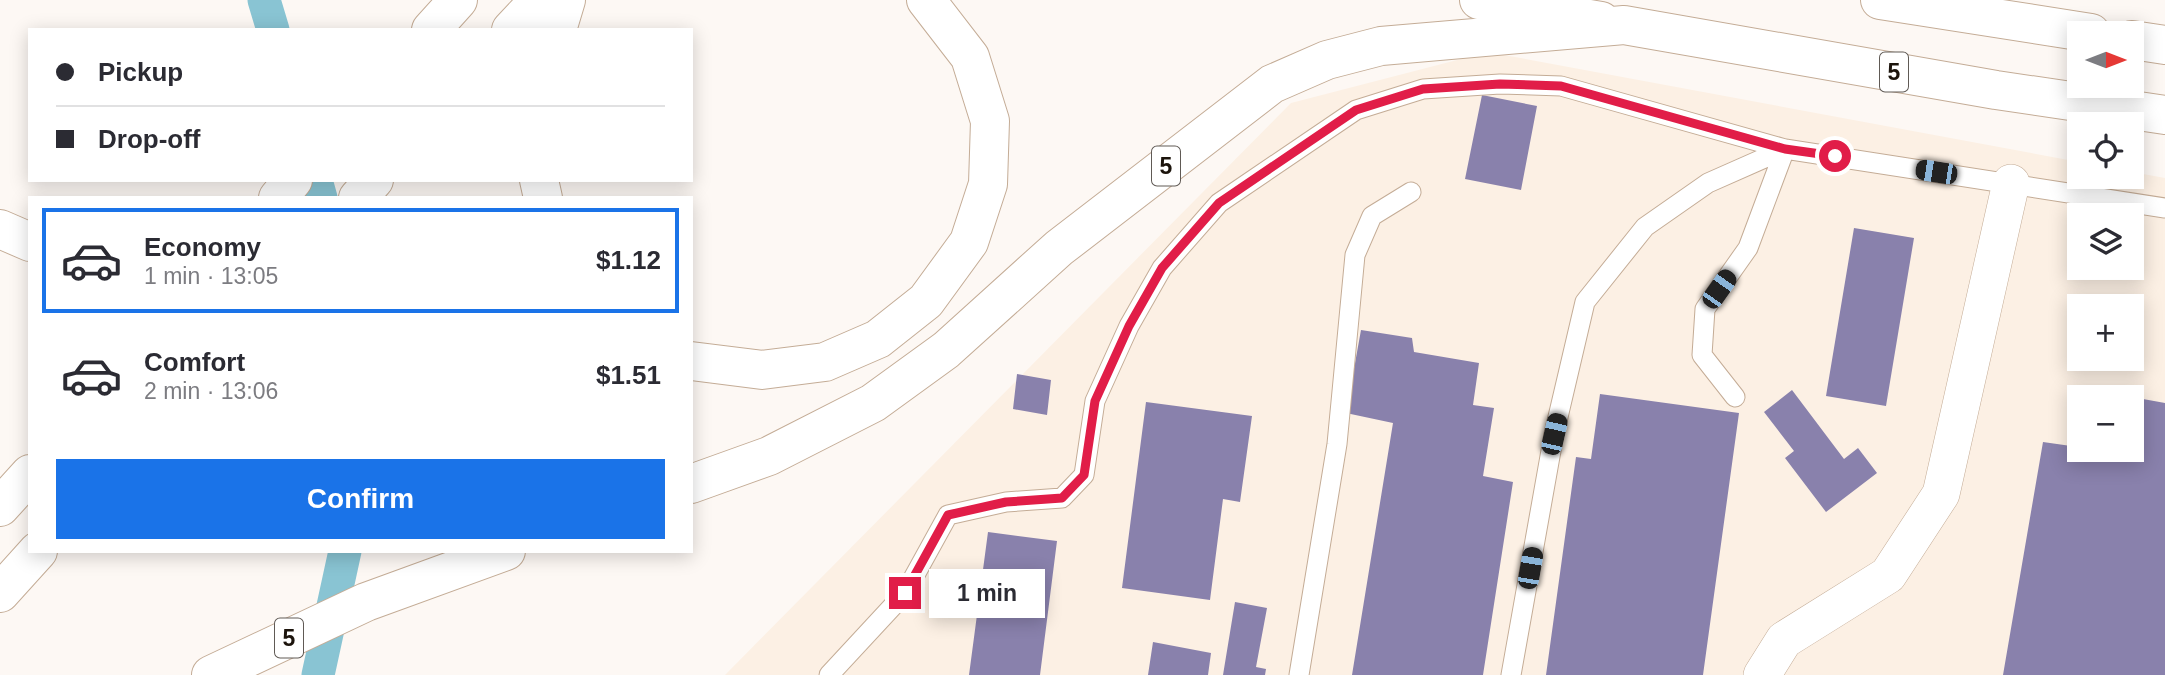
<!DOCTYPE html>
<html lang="en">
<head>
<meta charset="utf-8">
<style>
  :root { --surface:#fff; --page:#f2f2f3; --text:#2b2b33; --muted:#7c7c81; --line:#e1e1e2; --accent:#1a73e8 }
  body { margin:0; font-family:Arial,sans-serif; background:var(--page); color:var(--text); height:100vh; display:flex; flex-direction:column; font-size:26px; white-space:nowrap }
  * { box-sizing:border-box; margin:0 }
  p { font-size:23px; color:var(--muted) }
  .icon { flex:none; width:38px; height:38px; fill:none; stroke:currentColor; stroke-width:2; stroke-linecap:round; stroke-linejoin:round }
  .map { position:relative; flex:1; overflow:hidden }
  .drawer { position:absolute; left:28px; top:196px; width:665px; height:357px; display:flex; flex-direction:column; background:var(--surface); border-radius:0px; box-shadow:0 4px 18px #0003 }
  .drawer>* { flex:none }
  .banner { position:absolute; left:28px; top:28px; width:665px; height:154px; border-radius:0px; box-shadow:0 4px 18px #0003; display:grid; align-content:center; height:154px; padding:0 28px; background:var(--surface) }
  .needle { width:46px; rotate:90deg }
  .buttons { position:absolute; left:2067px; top:21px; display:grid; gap:14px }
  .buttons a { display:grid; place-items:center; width:77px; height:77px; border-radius:0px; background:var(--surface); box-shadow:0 4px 18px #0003; font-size:35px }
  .end { position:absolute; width:32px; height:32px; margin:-16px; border:9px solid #e11d48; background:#fff; box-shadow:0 0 0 4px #fff }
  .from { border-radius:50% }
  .bubble { position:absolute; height:49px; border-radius:0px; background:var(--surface); box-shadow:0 4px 18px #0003; font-size:23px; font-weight:700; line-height:49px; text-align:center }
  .car { position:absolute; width:21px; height:42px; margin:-21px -10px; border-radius:9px; box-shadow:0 0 5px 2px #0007; background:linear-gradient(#222 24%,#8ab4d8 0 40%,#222 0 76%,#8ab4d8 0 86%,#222 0) }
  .banner b { display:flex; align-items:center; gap:24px; height:66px; font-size:26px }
  .banner b+b { border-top:2px solid var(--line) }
  .banner i { width:18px; height:18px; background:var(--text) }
  ul { padding:12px 0 0; list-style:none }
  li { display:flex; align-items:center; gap:21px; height:105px; margin:0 14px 10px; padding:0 14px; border:4px solid transparent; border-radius:0px }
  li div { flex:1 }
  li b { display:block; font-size:26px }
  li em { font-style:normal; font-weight:700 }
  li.active { border-color:var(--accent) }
  li>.icon { width:63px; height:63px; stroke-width:1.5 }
  .button { display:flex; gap:14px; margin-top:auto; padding:14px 28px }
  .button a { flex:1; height:80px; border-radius:0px; background:var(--accent); color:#fff; font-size:28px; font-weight:700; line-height:80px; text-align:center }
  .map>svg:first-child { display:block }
</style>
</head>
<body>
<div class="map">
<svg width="2165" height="675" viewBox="0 0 2165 675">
  <rect width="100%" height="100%" fill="#fdf8f4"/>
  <path fill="#fcf0e4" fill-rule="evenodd" d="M1488,52L2079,162V177H2132V172L2165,178V675H725L1291,103ZM2079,215H2132V268H2079ZM2079,306H2132V359H2079ZM2079,397H2132V450H2079Z"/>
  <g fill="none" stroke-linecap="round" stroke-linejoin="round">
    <path stroke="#89c4d3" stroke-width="33" d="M264,0L273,30
      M316,180L321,198
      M318,675L345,551"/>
  </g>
  <path fill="#8981ac" d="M1482,95L1537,106L1521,190L1465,179Z
    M1854,228L1914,238L1886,406L1826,396Z
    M1361,330L1412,338L1414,352L1479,363L1473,405L1494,408L1483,476L1513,482L1483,675H1352L1393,423L1346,413Z
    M1017,374L1051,380L1047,415L1013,409Z
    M2080,389L2123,396L2122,397H2079Z
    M1792,390L1844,459L1858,448L1877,473L1826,512L1785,458L1794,451L1764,412Z
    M1600,394L1739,413L1703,675H1546L1576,457L1591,459Z
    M2132,397L2165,403V675H2003L2043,442L2071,446L2079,405V450H2132Z
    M1146,402L1252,416L1240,502L1223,499L1210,600L1122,588Z
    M988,532L1057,541L1040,675H969Z
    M1235,602L1267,608L1256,667L1266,669L1265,675H1223Z
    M1153,642L1211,653L1208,675H1148Z"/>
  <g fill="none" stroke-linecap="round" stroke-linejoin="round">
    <defs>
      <path id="lane" d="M829,675L905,593L948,515L1006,502L1062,498L1084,475L1095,401L1129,326L1162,268L1219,203L1356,110L1423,89L1500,84L1561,86L1785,149L2165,208
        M1299,675L1337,444L1355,255L1372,216L1411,192
        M1511,675L1554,434L1585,302L1645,227L1708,183L1785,149L1748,248L1705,309L1702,355L1735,397"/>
      <path id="street" d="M1762,675L1784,640L1888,575L1941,494L2011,183"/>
      <path id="primary" d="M1479,0L1601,21
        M431,30L458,0
        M511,30L539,0
        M557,30L566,0
        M539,180L543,198
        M278,198L293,180
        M358,198L374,180
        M0,229L30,242
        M691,361L762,370L825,362L878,339L926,301L969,242L988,184L990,121L970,57L926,0
        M0,507L30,474
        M0,593L38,551"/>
      <path id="highway" d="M1880,0L2091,33
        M2132,40L2165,45
        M691,484L769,456L873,403L946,350L1059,248L1272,84L1327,60L1381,46L1624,25L1996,90L2165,115
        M211,675L366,602L506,551"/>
    </defs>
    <use href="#lane" stroke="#c4ac96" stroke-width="21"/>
    <use href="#street" stroke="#c4ac96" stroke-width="38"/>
    <use href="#primary" stroke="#c4ac96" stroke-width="40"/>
    <use href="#highway" stroke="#c4ac96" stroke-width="40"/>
    <use href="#lane" stroke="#fff" stroke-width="19"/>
    <use href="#street" stroke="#fff" stroke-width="37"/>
    <use href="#primary" stroke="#fff" stroke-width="38"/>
    <use href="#highway" stroke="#fff" stroke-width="38"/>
  </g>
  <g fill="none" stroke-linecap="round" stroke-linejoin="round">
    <path stroke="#e11d48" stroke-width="9" d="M905,593L948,515L1006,502L1062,498L1084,475L1095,401L1129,326L1162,268L1219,203L1356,110L1423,89L1500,84L1561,86L1785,149L1835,156"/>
  </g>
  <g text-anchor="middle" stroke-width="5" stroke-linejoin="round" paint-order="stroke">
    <g fill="#fff" stroke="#605a55" stroke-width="2">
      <rect x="1880" y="52.5" width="28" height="39" rx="5"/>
      <rect x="1152" y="146.5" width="28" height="39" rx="5"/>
      <rect x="275" y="618.5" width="28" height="39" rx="5"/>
    </g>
    <g font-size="23" font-weight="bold" fill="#1c140c">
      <text x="1894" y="80">5</text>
      <text x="1166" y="174">5</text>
      <text x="289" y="646">5</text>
    </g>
  </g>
</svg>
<div class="buttons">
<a><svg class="needle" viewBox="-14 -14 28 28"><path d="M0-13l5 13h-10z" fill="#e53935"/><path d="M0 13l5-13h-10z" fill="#7c7c81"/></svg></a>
<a><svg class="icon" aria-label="locate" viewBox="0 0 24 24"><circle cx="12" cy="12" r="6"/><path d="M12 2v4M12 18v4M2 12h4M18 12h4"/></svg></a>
<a><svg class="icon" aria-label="layers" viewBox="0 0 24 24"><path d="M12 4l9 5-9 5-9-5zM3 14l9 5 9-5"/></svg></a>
<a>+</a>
<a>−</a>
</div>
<i class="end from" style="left:1835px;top:156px"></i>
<i class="end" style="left:905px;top:593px"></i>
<div class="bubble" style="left:929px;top:569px;width:116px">1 min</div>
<i class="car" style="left:1936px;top:172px;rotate:279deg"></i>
<i class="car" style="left:1719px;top:289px;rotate:35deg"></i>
<i class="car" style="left:1554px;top:434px;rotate:13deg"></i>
<i class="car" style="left:1530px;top:568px;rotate:10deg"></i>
<div class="banner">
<b><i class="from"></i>Pickup</b>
<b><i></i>Drop-off</b>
</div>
<section class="drawer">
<ul>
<li class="active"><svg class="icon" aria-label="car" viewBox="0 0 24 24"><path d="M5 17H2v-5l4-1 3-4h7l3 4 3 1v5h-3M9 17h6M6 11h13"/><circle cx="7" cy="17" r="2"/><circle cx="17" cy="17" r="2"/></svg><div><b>Economy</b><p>1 min · 13:05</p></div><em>$1.12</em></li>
<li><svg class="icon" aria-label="car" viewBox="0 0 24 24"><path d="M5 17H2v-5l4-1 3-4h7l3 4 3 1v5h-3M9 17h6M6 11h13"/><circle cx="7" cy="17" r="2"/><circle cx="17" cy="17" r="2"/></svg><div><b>Comfort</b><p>2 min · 13:06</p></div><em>$1.51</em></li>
</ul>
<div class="button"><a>Confirm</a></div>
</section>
</div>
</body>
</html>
